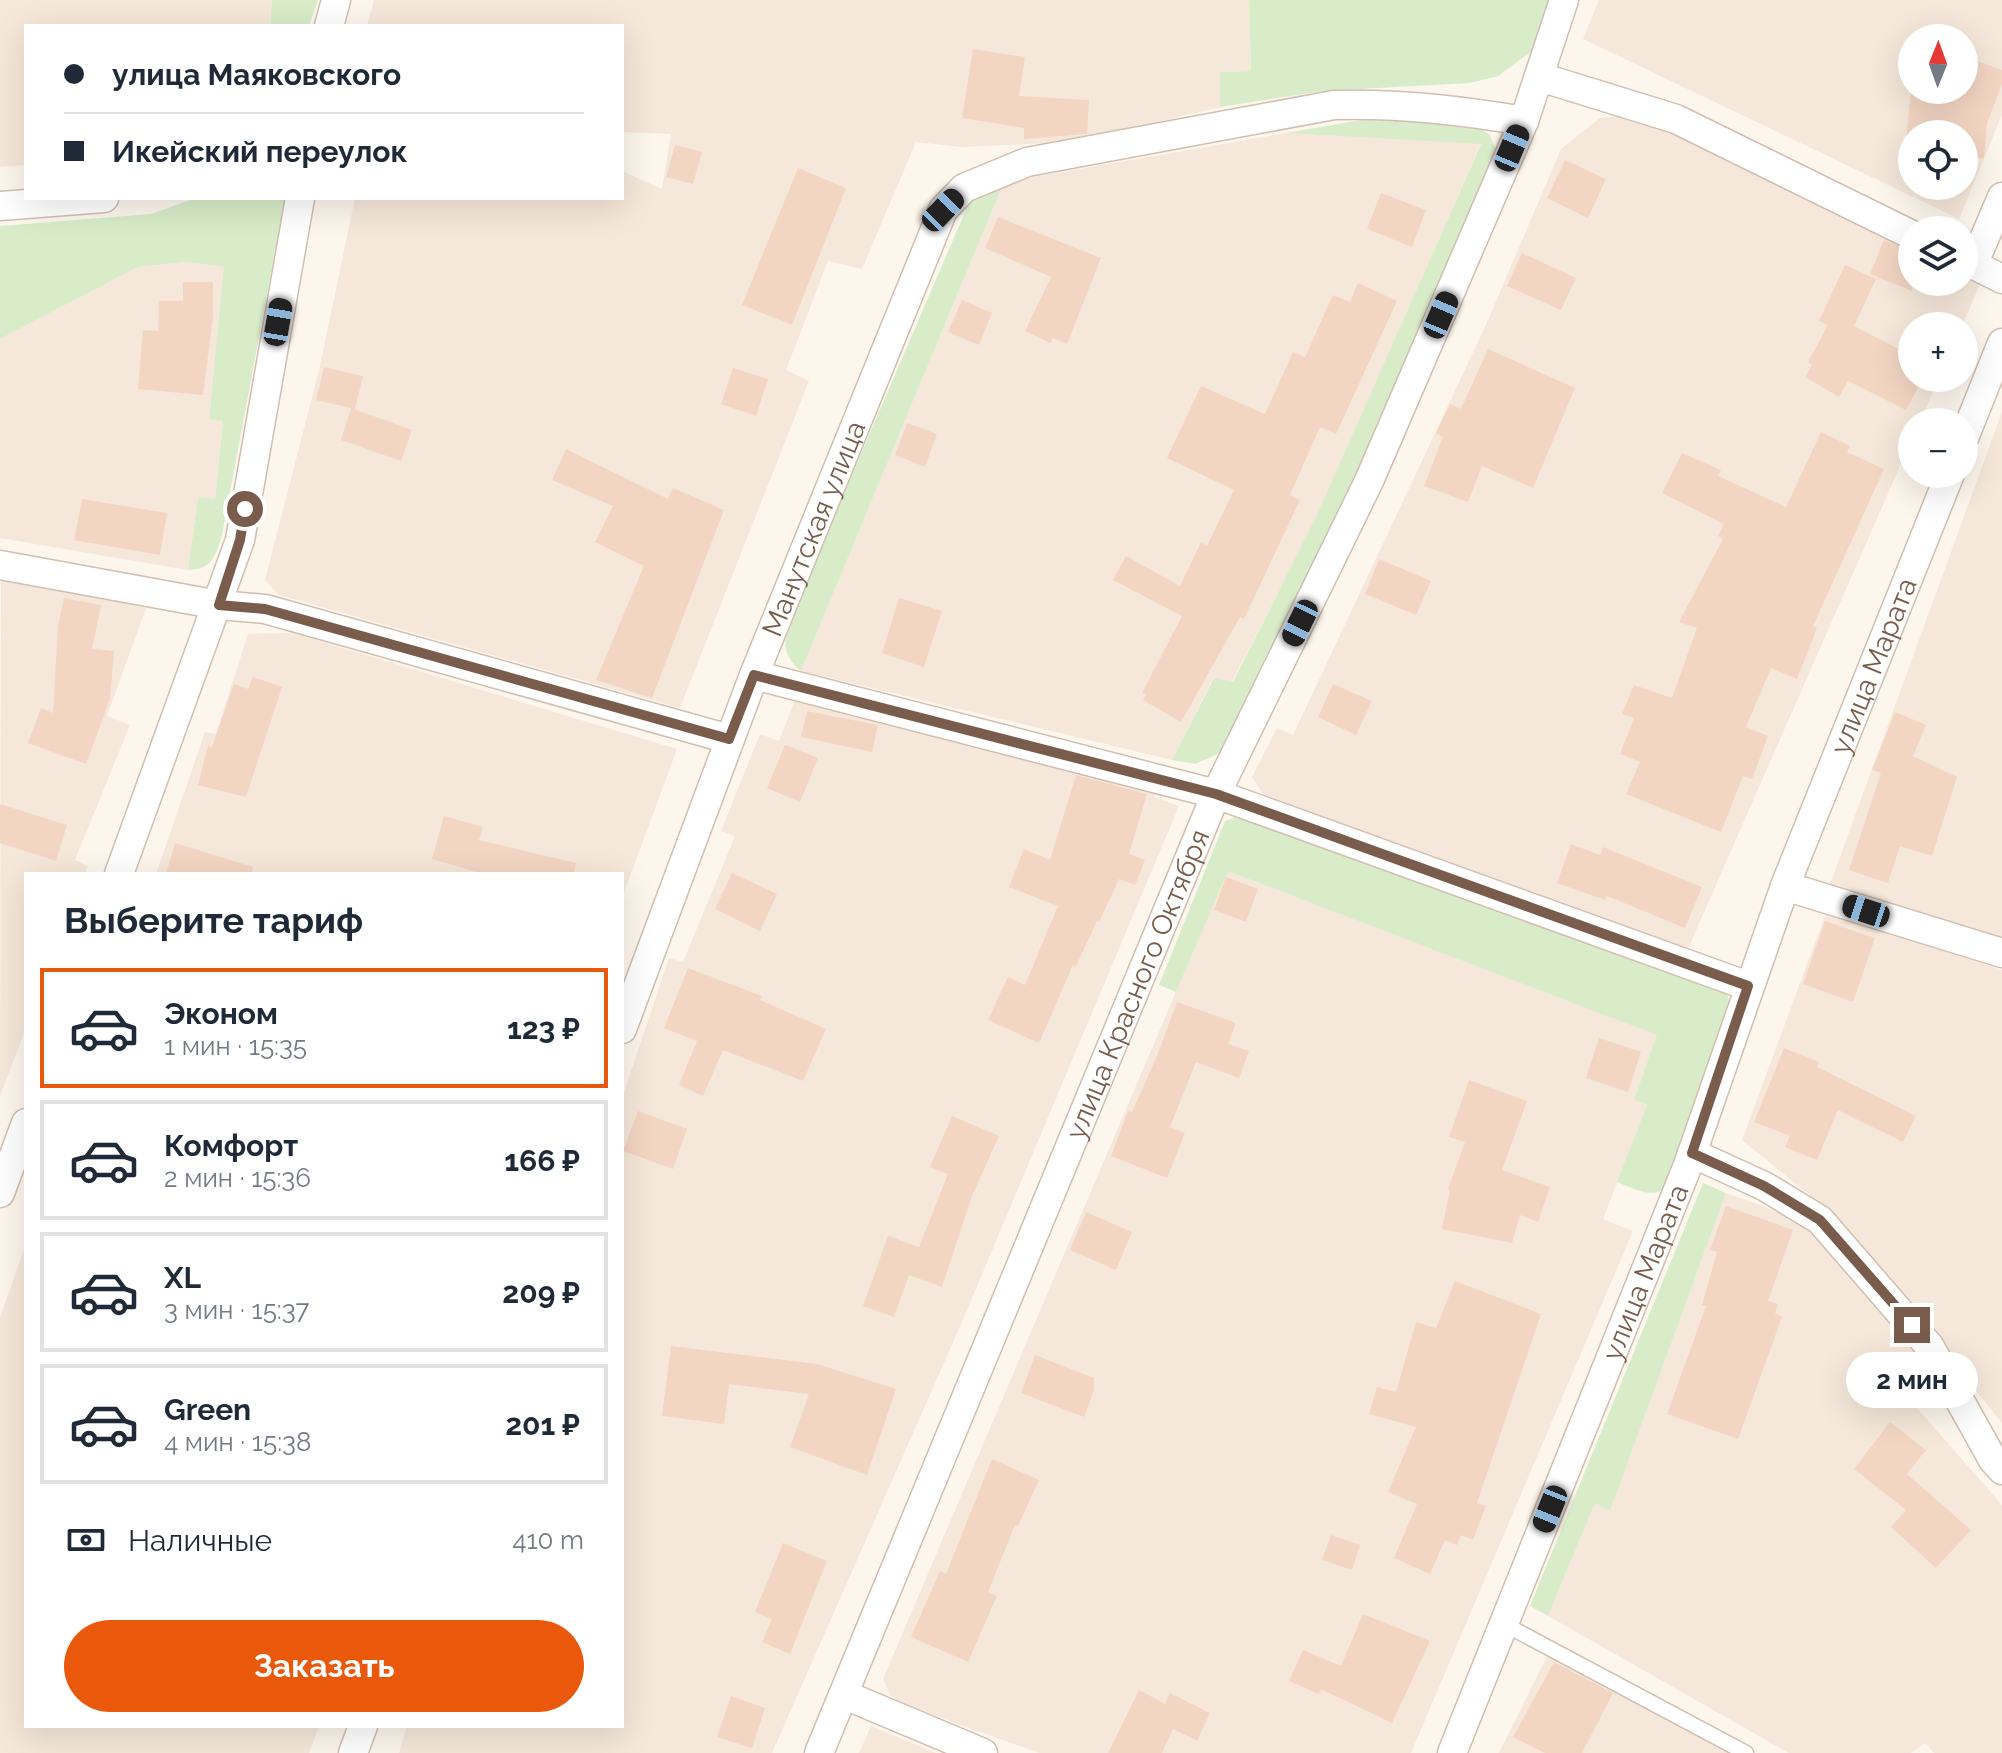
<!DOCTYPE html>
<html lang="ru">
<head>
<meta charset="utf-8">
<style>
  :root { --surface:#fff; --page:#f6f6f7; --text:#1f2937; --muted:#747a83; --line:#e0e1e3; --accent:#ea580c }
  body { margin:0; font-family:Raleway,sans-serif; background:var(--page); color:var(--text); height:100vh; display:flex; flex-direction:column; font-size:30px; white-space:nowrap }
  * { box-sizing:border-box; margin:0 }
  p { font-size:26px; color:var(--muted) }
  .icon { flex:none; width:44px; height:44px; fill:none; stroke:currentColor; stroke-width:2; stroke-linecap:round; stroke-linejoin:round }
  .map { position:relative; flex:1; overflow:hidden }
  .panel { position:absolute; left:24px; top:872px; width:600px; height:856px; display:flex; flex-direction:column; background:var(--surface); border-radius:0px; box-shadow:0 8px 32px #0002 }
  .panel>* { flex:none }
  .hud { position:absolute; left:24px; top:24px; width:600px; height:176px; border-radius:0px; box-shadow:0 8px 32px #0002; display:grid; align-content:center; height:176px; padding:0 40px; background:var(--surface) }
  .needle { width:52px; rotate:1deg }
  .controls { position:absolute; left:1898px; top:24px; display:grid; gap:16px }
  .controls a { display:grid; place-items:center; width:80px; height:80px; border-radius:50%; background:var(--surface); box-shadow:0 8px 32px #0002; font-size:40px }
  .end { position:absolute; width:36px; height:36px; margin:-18px; border:10px solid #7a5c4d; background:#fff; box-shadow:0 0 0 4px #fff }
  .from { border-radius:50% }
  .bubble { position:absolute; height:56px; border-radius:28px; background:var(--surface); box-shadow:0 8px 32px #0002; font-size:26px; font-weight:700; line-height:56px; text-align:center }
  .car { position:absolute; width:24px; height:48px; margin:-24px -12px; border-radius:10px; box-shadow:0 0 6px 2px #0007; background:linear-gradient(#222 24%,#8ab4d8 0 40%,#222 0 76%,#8ab4d8 0 86%,#222 0) }
  .hud b { display:flex; align-items:center; gap:28px; height:76px; font-size:30px }
  .hud b+b { border-top:2px solid var(--line) }
  .hud i { width:20px; height:20px; background:var(--text) }
  ul { padding:0; list-style:none }
  li { display:flex; align-items:center; gap:24px; height:120px; margin:0 16px 12px; padding:0 24px; border:4px solid var(--line); border-radius:0px }
  li div { flex:1 }
  li b { display:block; font-size:30px }
  li em { font-style:normal; font-weight:700 }
  li.on { border-color:var(--accent) }
  li>.icon { width:72px; height:72px; stroke-width:1.5 }
  h2 { padding:0 40px; font-size:36px; line-height:96px }
  .pay { display:flex; align-items:center; gap:20px; height:88px; padding:0 40px; font-size:30px }
  .pay p { margin-inline-start:auto }
  .primary-button { display:flex; gap:16px; margin-top:auto; padding:16px 40px }
  .primary-button a { flex:1; height:92px; border-radius:48px; background:var(--accent); color:#fff; font-size:32px; font-weight:700; line-height:92px; text-align:center }
  .map>svg:first-child { display:block }
</style>
</head>
<body>
<div class="map">
<svg width="2002" height="1753" viewBox="0 0 2002 1753">
  <rect width="100%" height="100%" fill="#fdf6ec"/>
  <path fill="#f5e8da" fill-rule="evenodd" d="M0,0H272L270,26H26V165L0,167Z
    M374,0H1249L1251,71L1220,72V107L1073,142L961,147L916,142L862,269L828,261L786,370L809,381L680,708L279,595L265,580L320,366L355,198H622V171L662,189L671,134L622,132V26H367Z
    M1599,0H2002V115L1959,219L1583,39ZM1912,38H1964V90H1912ZM1912,134H1964V186H1912Z
    M1661,115L1912,241V282H1964V267L1983,277L1962,326H1912V378H1939L1920,422H1912V439L1687,951L1264,795L1252,777L1277,728L1293,735L1485,327L1561,149L1600,118Z
    M1286,133L1481,143L1319,513L1232,682L1213,678L1172,760L801,671L1004,182Z
    M186,262L225,267L209,418L223,420L215,500L198,497L188,570L0,538V339L138,267Z
    M2002,412V942L1829,887Z
    M1,577L146,608L107,716L130,725L75,860L88,866L85,874H26V1028L0,1096Z
    M293,633L677,749L622,898V874H156L205,732L216,734L248,634Z
    M795,700L1159,784L1154,797L1179,806L962,1322L772,1753H399L407,1726H622V1098L669,958L683,962L735,836L721,831L760,734L779,741Z
    M1228,870L1658,1035L1634,1100L1647,1105L1603,1219L1633,1231L1411,1753H1039L900,1703L890,1695L883,1679Z
    M1826,913L2002,970V1423L1835,1216L1742,1140Z
    M1726,1193L1806,1222L1922,1350L1896,1384L2002,1505V1753H1934L1925,1743L1911,1753H1789L1548,1616L1595,1503L1610,1510Z
    M26,1244V1726H319L309,1753H0V1317Z
    M1550,1650L1734,1753H1499Z
    M871,1726L936,1753H859Z"/>
  <path fill="#d8ecc9" d="M272,0H318L309,26H270Z
    M1249,0H1557L1536,48L1498,76L1470,83L1323,91L1220,107V72L1251,71Z
    M1361,120L1413,121L1482,130L1490,135L1496,151L1413,357L1229,749L1195,764L1172,760L1214,678L1233,682L1318,513L1481,144L1286,133Z
    M1004,182L801,671C785,657 783,647 787,626L968,205L973,195Z
    M196,198H285L222,535C216,555 212,570 188,570L198,497L215,499L223,421L209,419L224,267L186,262L138,267L0,339V226L151,214Z
    M1239,816L1719,986L1728,996L1730,1008L1673,1182C1654,1201 1640,1191 1617,1182L1647,1105L1634,1100L1657,1035L1228,871L1176,992L1159,985L1225,821Z
    M1703,1183L1726,1193L1610,1511L1595,1503L1548,1616L1530,1606Z"/>
  <path fill="#f3d5c3" d="M973,49L1025,57L1019,96L1089,100L1087,134L1024,139V128L962,118Z
    M1964,56L2002,70V84L1987,123L1984,158L1964,156V134H1912V152L1905,151L1911,90H1964Z
    M675,145L702,152L693,184L666,177Z
    M1565,160L1606,179L1588,218L1547,198Z
    M798,168L846,188L792,325L742,305Z
    M1381,193L1426,210L1412,247L1367,229Z
    M998,217L1101,258L1067,344L1053,338L1050,343L1025,331L1051,277L985,248Z
    M1884,240L1912,252V291L1870,274Z
    M1522,253L1576,278L1561,310L1507,286Z
    M1845,265L1876,279L1854,326L1912,356V378H1923L1906,410L1848,381L1839,397L1805,377L1812,365L1808,362L1828,325L1819,321Z
    M183,282H213V317L203,395L138,389L143,330L158,331L159,301H183Z
    M1358,283L1397,301L1336,434L1320,427L1290,495L1300,500L1244,619L1240,617L1181,722L1143,700L1146,695L1142,693L1182,616L1113,580L1126,556L1180,586L1201,542L1207,546L1234,490L1167,458L1201,386L1265,414L1293,352L1305,357L1333,295L1350,302Z
    M962,300L992,313L979,345L948,332Z
    M1488,349L1575,388L1533,488L1482,466L1468,502L1424,486L1443,437L1436,433L1450,404L1461,409Z
    M324,367L363,376L355,409L316,400Z
    M733,368L768,379L756,416L721,404Z
    M351,408L412,430L401,461L341,440Z
    M907,423L937,434L925,467L895,455Z
    M1821,432L1850,446L1847,452L1884,469L1813,626L1817,628L1797,679L1771,668L1746,727L1768,736L1752,779L1743,776L1721,832L1626,794L1640,762L1620,754L1634,718L1622,714L1634,685L1672,698L1697,628L1679,622L1723,539L1718,536L1724,524L1662,493L1682,453L1721,470L1718,476L1786,507Z
    M566,449L668,499L673,488L724,510L652,698L596,680L644,566L595,542L613,506L552,480Z
    M82,499L167,513L160,555L74,540Z
    M1379,559L1431,581L1416,615L1365,594Z
    M64,598L101,605L92,649L114,651L110,699L86,764L28,743L41,708L53,713L58,626Z
    M899,598L942,611L924,667L882,653Z
    M253,677L282,687L246,797L198,785L208,746L212,747L234,684L248,689Z
    M1333,684L1372,701L1356,735L1318,717Z
    M807,711L878,725L872,752L801,737Z
    M1895,712L1926,725L1913,756L1957,777L1932,856L1900,846L1888,883L1849,870L1881,773L1872,770Z
    M785,745L818,758L800,802L767,788Z
    M1076,775L1147,794L1129,854L1145,860L1135,885L1119,879L1099,922L1097,921L1076,966L1073,965L1039,1043L988,1020L1008,977L1025,985L1058,906L1009,887L1024,849L1050,860Z
    M0,804L67,825L56,861L0,843Z
    M444,816L483,827L479,840L576,863L574,874H483L432,859Z
    M175,843L253,867L252,874H166Z
    M1571,844L1600,855L1603,847L1702,887L1685,928L1607,896L1605,900L1557,883Z
    M732,873L777,894L760,931L715,909Z
    M1226,877L1258,889L1246,922L1214,910Z
    M1825,921L1875,938L1853,1002L1803,984Z
    M688,968L762,996L760,1000L826,1029L803,1081L723,1050L703,1096L679,1085L697,1041L664,1028Z
    M1177,1002L1236,1023L1228,1044L1249,1051L1239,1078L1196,1062L1170,1127L1185,1133L1167,1178L1111,1156L1128,1111L1132,1112L1157,1056Z
    M1599,1038L1641,1052L1628,1092L1586,1078Z
    M1784,1048L1819,1062L1817,1067L1916,1116L1903,1142L1838,1110L1817,1160L1785,1147L1790,1136L1754,1122Z
    M1469,1080L1527,1101L1502,1170L1550,1187L1538,1222L1520,1215L1512,1243L1442,1229L1450,1190L1448,1189L1465,1142L1449,1137Z
    M638,1111L687,1129L673,1169L623,1151Z
    M952,1116L999,1136L972,1196L942,1287L909,1275L894,1317L863,1306L888,1236L919,1247L948,1174L930,1167Z
    M1726,1206L1793,1230L1768,1301L1778,1304L1775,1313L1782,1317L1738,1439L1667,1414L1706,1306L1702,1305L1717,1252L1710,1250Z
    M1086,1212L1132,1232L1116,1270L1070,1250Z
    M1455,1281L1541,1314L1477,1503L1486,1506L1473,1540L1461,1535L1457,1545L1445,1540L1430,1574L1394,1558L1417,1504L1388,1492L1416,1427L1369,1414L1377,1387L1396,1392L1416,1322L1436,1328Z
    M671,1346L817,1364L896,1389L867,1475L790,1447L809,1394L729,1384L724,1424L662,1416Z
    M1035,1355L1094,1378V1390L1084,1417L1021,1393Z
    M1890,1422L1926,1450L1907,1474L1971,1530L1936,1568L1891,1527L1906,1510L1854,1469Z
    M992,1459L1039,1480L1018,1526L1015,1525L988,1592L997,1596L968,1662L911,1637L940,1571L946,1574Z
    M1331,1535L1360,1545L1352,1570L1322,1560Z
    M783,1543L827,1561L790,1654L762,1642L772,1619L755,1612Z
    M1363,1614L1430,1641L1392,1723L1321,1689L1319,1694L1289,1681L1303,1650L1341,1666Z
    M1554,1662L1613,1693L1582,1753H1545L1513,1737Z
    M1139,1690L1165,1704L1170,1693L1210,1713L1197,1741L1173,1729L1162,1753H1108Z
    M731,1696L765,1708L752,1748L717,1737Z"/>
  <g fill="none" stroke-linecap="round" stroke-linejoin="round">
    <defs>
      <path id="lane" d="M1504,1624L1746,1753"/>
      <g id="street">
        <path d="M329,26L336,0"/>
        <path d="M1540,77L1676,119L1912,235"/>
        <path d="M0,206L104,198"/>
        <path d="M1964,260L2002,279"/>
        <path d="M1973,265L2002,197"/>
        <path d="M1964,438L2002,343"/>
        <path d="M0,565L219,605L265,609L729,739"/>
        <path d="M754,675L1216,794L1748,986"/>
        <path d="M119,874L240,540L300,198"/>
        <path d="M1785,886L2002,953"/>
        <path id="s1" d="M622,1029L754,675L943,210L964,188L1027,162L1334,105C1398,103 1460,110 1524,121"/>
        <path d="M1692,1153L1764,1186L1820,1220L1930,1347L1993,1460L2002,1470"/>
        <path d="M0,1193L26,1123"/>
        <path d="M845,1695L983,1753"/>
        <path d="M353,1753L363,1726"/>
        <path id="s2" d="M819,1753L1216,794L1369,481L1524,121L1564,0"/>
        <path id="s3" d="M1452,1753L1688,1165L1785,886L1950,474"/>
      </g>
    </defs>
    <use href="#lane" stroke="#d1beb0" stroke-width="17"/>
    <use href="#street" stroke="#d1beb0" stroke-width="31"/>
    <use href="#lane" stroke="#fff" stroke-width="14"/>
    <use href="#street" stroke="#fff" stroke-width="28"/>
  </g>
  <g fill="none" stroke-linecap="round" stroke-linejoin="round">
    <path stroke="#7a5c4d" stroke-width="10" d="M245,509L240,540L219,605L265,609L729,739L754,675L1216,794L1748,986L1692,1153L1764,1186L1820,1220L1912,1325"/>
  </g>
  <g text-anchor="middle" stroke-width="8" stroke-linejoin="round" paint-order="stroke">
    <g font-size="28" fill="#7a5c4d" stroke="#fffaf3">
      <text dy="10" stroke="none"><textPath href="#s1" startOffset="536">Манутская улица</textPath></text>
      <text dy="10" stroke="none"><textPath href="#s3" startOffset="1166">улица Марата</textPath></text>
      <text dy="10" stroke="none"><textPath href="#s2" startOffset="832">улица Красного Октября</textPath></text>
      <text dy="10" stroke="none"><textPath href="#s3" startOffset="518">улица Марата</textPath></text>
    </g>
  </g>
</svg>
<div class="controls">
<a><svg class="needle" viewBox="-14 -14 28 28"><path d="M0-13l5 13h-10z" fill="#e53935"/><path d="M0 13l5-13h-10z" fill="#747a83"/></svg></a>
<a><svg class="icon" aria-label="locate" viewBox="0 0 24 24"><circle cx="12" cy="12" r="6"/><path d="M12 2v4M12 18v4M2 12h4M18 12h4"/></svg></a>
<a><svg class="icon" aria-label="layers" viewBox="0 0 24 24"><path d="M12 4l9 5-9 5-9-5zM3 14l9 5 9-5"/></svg></a>
<a>+</a>
<a>−</a>
</div>
<i class="end from" style="left:245px;top:509px"></i>
<i class="end" style="left:1912px;top:1325px"></i>
<div class="bubble" style="left:1846px;top:1352px;width:132px">2 мин</div>
<i class="car" style="left:1512px;top:148px;rotate:23deg"></i>
<i class="car" style="left:943px;top:210px;rotate:44deg"></i>
<i class="car" style="left:1441px;top:315px;rotate:23deg"></i>
<i class="car" style="left:278px;top:322px;rotate:10deg"></i>
<i class="car" style="left:1300px;top:623px;rotate:206deg"></i>
<i class="car" style="left:1866px;top:911px;rotate:288deg"></i>
<i class="car" style="left:1550px;top:1509px;rotate:202deg"></i>
<div class="hud">
<b><i class="from"></i>улица Маяковского</b>
<b><i></i>Икейский переулок</b>
</div>
<section class="panel">
<h2>Выберите тариф</h2>
<ul>
<li class="on"><svg class="icon" aria-label="car" viewBox="0 0 24 24"><path d="M5 17H2v-5l4-1 3-4h7l3 4 3 1v5h-3M9 17h6M6 11h13"/><circle cx="7" cy="17" r="2"/><circle cx="17" cy="17" r="2"/></svg><div><b>Эконом</b><p>1 мин · 15:35</p></div><em>123 ₽</em></li>
<li><svg class="icon" aria-label="car" viewBox="0 0 24 24"><path d="M5 17H2v-5l4-1 3-4h7l3 4 3 1v5h-3M9 17h6M6 11h13"/><circle cx="7" cy="17" r="2"/><circle cx="17" cy="17" r="2"/></svg><div><b>Комфорт</b><p>2 мин · 15:36</p></div><em>166 ₽</em></li>
<li><svg class="icon" aria-label="car" viewBox="0 0 24 24"><path d="M5 17H2v-5l4-1 3-4h7l3 4 3 1v5h-3M9 17h6M6 11h13"/><circle cx="7" cy="17" r="2"/><circle cx="17" cy="17" r="2"/></svg><div><b>XL</b><p>3 мин · 15:37</p></div><em>209 ₽</em></li>
<li><svg class="icon" aria-label="car" viewBox="0 0 24 24"><path d="M5 17H2v-5l4-1 3-4h7l3 4 3 1v5h-3M9 17h6M6 11h13"/><circle cx="7" cy="17" r="2"/><circle cx="17" cy="17" r="2"/></svg><div><b>Green</b><p>4 мин · 15:38</p></div><em>201 ₽</em></li>
</ul>
<div class="pay"><svg class="icon" aria-label="cash" viewBox="0 0 24 24"><path d="M3 7h18v10H3z"/><circle cx="12" cy="12" r="2"/></svg>Наличные<p>410 m</p></div>
<div class="primary-button"><a>Заказать</a></div>
</section>
</div>
</body>
</html>
